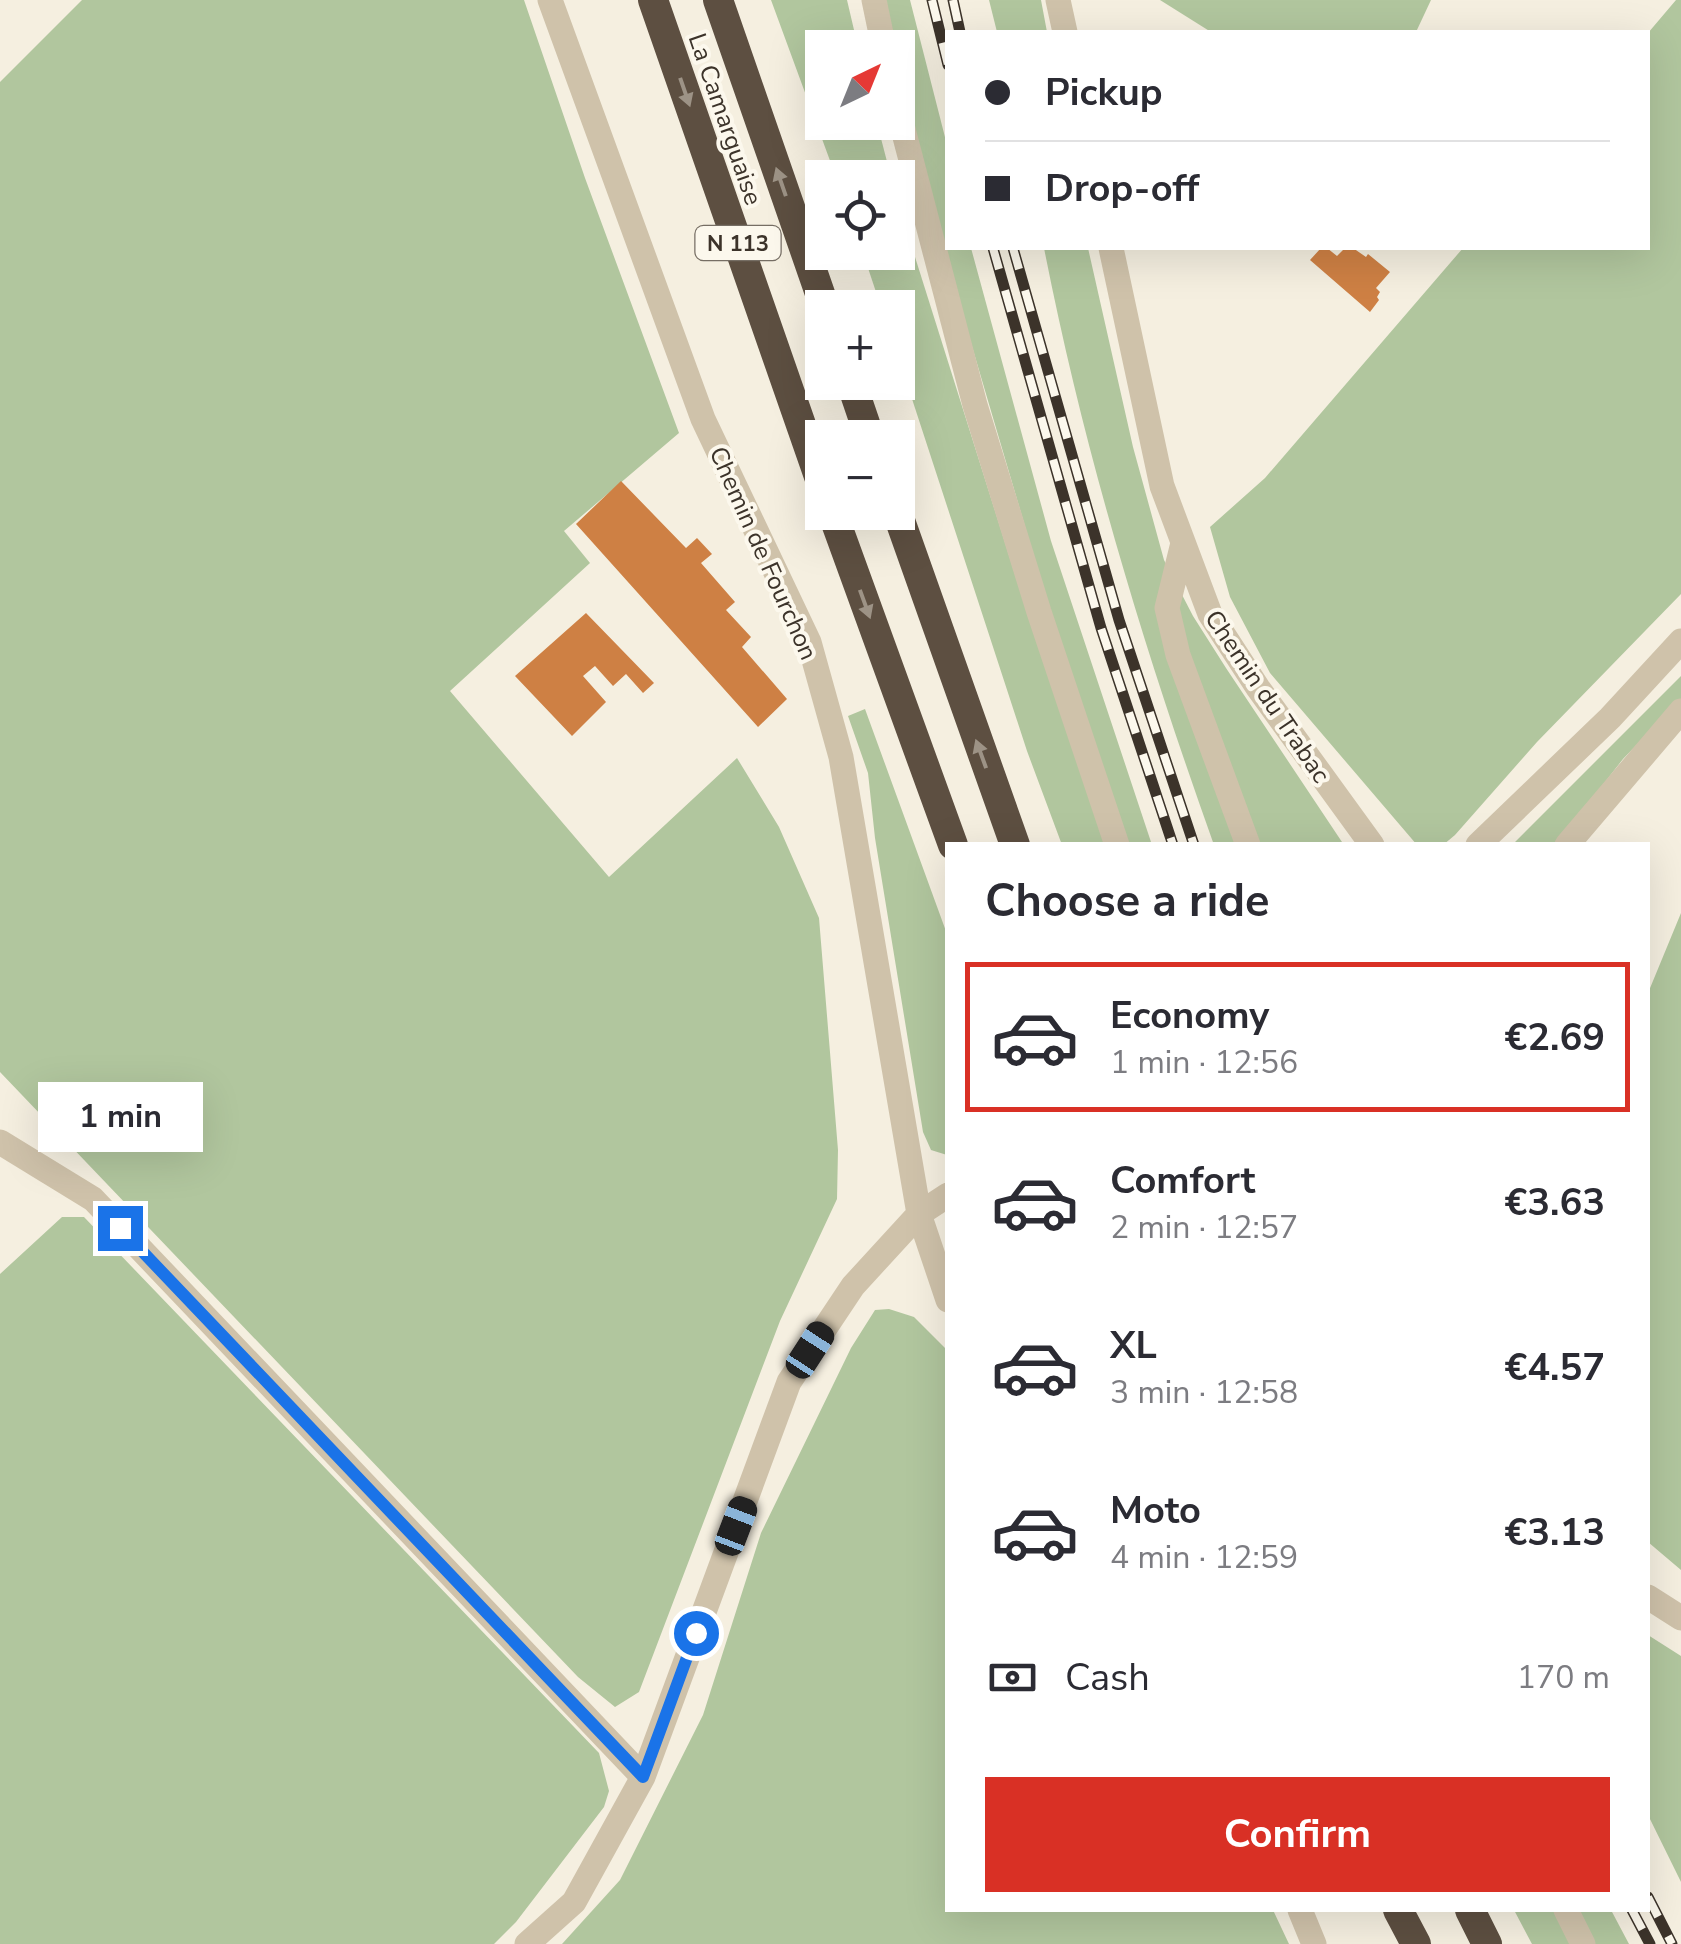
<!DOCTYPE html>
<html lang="en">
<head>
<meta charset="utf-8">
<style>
  :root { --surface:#fff; --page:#f2f2f3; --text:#2b2b33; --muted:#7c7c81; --line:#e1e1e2; --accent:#d93025 }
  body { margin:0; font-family:"Nunito Sans",sans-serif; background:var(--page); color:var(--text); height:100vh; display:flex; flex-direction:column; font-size:38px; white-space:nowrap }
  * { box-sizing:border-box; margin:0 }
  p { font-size:32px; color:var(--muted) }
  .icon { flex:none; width:55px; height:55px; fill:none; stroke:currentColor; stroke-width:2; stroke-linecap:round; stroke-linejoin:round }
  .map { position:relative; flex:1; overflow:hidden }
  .panel { position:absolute; left:945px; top:842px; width:705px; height:1070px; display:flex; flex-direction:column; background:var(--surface); border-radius:0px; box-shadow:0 10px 40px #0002 }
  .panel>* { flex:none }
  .hud { position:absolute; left:945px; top:30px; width:705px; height:220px; border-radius:0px; box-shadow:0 10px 40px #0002; display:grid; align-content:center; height:220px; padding:0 40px; background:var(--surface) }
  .needle { width:65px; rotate:43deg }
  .fabs { position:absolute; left:805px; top:30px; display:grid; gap:20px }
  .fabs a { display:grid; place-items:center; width:110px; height:110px; border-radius:0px; background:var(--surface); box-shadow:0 10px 40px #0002; font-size:50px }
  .end { position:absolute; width:45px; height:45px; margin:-22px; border:12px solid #1a73e8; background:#fff; box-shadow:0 0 0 5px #fff }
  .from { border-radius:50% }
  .bubble { position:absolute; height:70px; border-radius:0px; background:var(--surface); box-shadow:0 10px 40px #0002; font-size:32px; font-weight:700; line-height:70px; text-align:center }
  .car { position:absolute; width:30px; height:60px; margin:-30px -15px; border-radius:12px; box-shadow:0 0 8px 2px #0007; background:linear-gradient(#222 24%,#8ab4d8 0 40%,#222 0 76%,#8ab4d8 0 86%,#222 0) }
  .hud b { display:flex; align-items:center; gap:35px; height:95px; font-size:38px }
  .hud b+b { border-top:2px solid var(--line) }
  .hud i { width:25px; height:25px; background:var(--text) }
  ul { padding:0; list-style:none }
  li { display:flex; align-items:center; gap:30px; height:150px; margin:0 20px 15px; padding:0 20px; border:5px solid transparent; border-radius:0px }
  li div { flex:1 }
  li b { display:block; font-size:38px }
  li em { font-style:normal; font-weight:700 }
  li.on { border-color:var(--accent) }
  li>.icon { width:90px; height:90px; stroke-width:1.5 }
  h2 { padding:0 40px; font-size:45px; line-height:120px }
  .pay { display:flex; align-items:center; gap:25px; height:110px; padding:0 40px; font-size:38px }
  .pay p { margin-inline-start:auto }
  .button { display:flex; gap:20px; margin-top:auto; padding:20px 40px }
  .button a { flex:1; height:115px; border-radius:0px; background:var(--accent); color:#fff; font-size:40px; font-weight:700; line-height:115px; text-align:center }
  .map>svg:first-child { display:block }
</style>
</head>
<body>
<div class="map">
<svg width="1681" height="1944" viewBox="0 0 1681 1944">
  <rect width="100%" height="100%" fill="#f5efe0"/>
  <path fill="#b1c69e" d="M82,0H524L585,178L679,433L564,531L590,563L450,691L609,877L737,758L779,827L819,918L838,1150L837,1199L780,1321L639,1692L615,1707L578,1677L0,1072V82Z
    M771,0H847L858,47L822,48V122L877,123L891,177H836Z
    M882,0H910L947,145L948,248H971L1051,541L1152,845H1127L1076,700L921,173L898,67V48L893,47Z
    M989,0H1041L1047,32H997Z
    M1160,0H1431L1416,32H1211Z
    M1676,0H1681V594L1537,742L1455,835L1443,845H1417L1270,673L1230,597L1210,527L1265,478L1463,248H1648V33Z
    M898,203L1031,625L1108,845H1062L1027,751L898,356V308L881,307L863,253L898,252Z
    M1044,248H1088L1133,447L1164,560L1193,616L1226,668L1344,845H1214C1144,649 1084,452 1044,248Z
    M1681,676V699L1623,759L1556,845H1512Z
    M865,709L947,934V1155L931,1150L923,1132L875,838L868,773L848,716Z
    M1681,913V1570L1648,1542V993Z
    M62,1217H84L599,1753L609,1791L604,1807L516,1922L494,1944H0V1274Z
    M889,1309L914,1317L947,1350L948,1910H1273L1289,1944H562L620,1880L703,1715L761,1533L851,1348L875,1310Z
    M1648,1635L1681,1656V1882L1648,1815Z
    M1514,1910H1611L1629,1944H1532Z"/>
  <path fill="#ce8044" d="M1321,248H1327L1337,256L1345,248H1353L1366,257L1368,254L1390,272L1376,288L1380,292L1377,297L1379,300L1370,312L1310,260Z
    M621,481L686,548L697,538L712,554L701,563L735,602L726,610L751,637L742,647L787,699L758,727L576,524Z
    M586,613L654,683L643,693L626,674L613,686L595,666L583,676L606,702L572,736L515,676Z"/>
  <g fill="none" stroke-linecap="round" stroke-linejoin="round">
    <path stroke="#cfc2aa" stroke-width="25" d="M550,0L703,419L809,642L841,757L919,1214L948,1300
      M874,0L884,48
      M1058,0L1065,32
      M898,110L975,405L1039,612L1117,845
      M1111,248L1162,486L1210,614L1258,688L1372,845
      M1183,543L1167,608L1178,655L1248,845
      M1478,845L1610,718L1681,641
      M1567,845L1681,711
      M0,1142L93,1199L643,1777
      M1648,1597L1681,1618
      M1300,1910L1314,1944
      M1566,1910L1583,1944
      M527,1944L574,1902L643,1777L789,1382L853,1286L919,1214L948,1195"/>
    <path stroke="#5d4f41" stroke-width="30" d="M653,0L822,485
      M718,0L825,308
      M851,382L870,438
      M832,512L953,845
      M897,512L1015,845
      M1398,1910L1416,1944
      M1470,1910L1487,1944"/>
    <defs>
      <path id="rail" d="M932,0L948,65
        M953,0L960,32
        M993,248L1101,628L1173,845
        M1013,248L1119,620L1194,845
        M1648,1897L1672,1944
        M1632,1910L1650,1944"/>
    </defs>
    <use href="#rail" stroke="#3c332a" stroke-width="11"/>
    <use href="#rail" stroke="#fcf8ed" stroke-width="8" stroke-dasharray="22" stroke-linecap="butt"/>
  </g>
  <defs><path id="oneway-solid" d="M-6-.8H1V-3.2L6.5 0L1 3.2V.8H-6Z" transform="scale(2.5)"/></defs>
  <g fill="#9d9386">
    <use href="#oneway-solid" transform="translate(685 92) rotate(71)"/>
    <use href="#oneway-solid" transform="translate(781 182) rotate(-109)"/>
    <use href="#oneway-solid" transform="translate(865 604) rotate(70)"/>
    <use href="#oneway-solid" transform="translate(981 754) rotate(-110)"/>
  </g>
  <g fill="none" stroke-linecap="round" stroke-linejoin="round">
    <path stroke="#1a73e8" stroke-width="12" d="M120,1228L643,1777L696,1633"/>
  </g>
  <g text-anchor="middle" stroke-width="8" stroke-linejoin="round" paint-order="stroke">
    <rect fill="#fcf8ed" stroke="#766e64" stroke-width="2.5" x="695.5" y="226" width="85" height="34" rx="8"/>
    <g font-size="22" font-weight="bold" fill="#3c332a">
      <text x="738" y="251">N 113</text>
    </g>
    <g font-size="25" fill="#3c332a" stroke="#fcf8ed">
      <text transform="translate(726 119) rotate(71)" y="9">La Camarguaise</text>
      <text transform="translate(764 553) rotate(66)" y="9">Chemin de Fourchon</text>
      <text transform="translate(1268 696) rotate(56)" y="9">Chemin du Trabac</text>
    </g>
  </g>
</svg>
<div class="fabs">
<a><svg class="needle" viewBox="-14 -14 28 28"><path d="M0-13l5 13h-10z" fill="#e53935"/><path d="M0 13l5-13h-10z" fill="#7c7c81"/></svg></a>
<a><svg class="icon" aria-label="locate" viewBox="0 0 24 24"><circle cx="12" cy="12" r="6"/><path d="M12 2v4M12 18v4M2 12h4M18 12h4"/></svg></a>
<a>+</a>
<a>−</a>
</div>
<i class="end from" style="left:696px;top:1633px"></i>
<i class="end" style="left:120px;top:1228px"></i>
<div class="bubble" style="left:38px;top:1082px;width:165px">1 min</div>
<i class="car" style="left:810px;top:1350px;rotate:33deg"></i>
<i class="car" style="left:736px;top:1526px;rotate:21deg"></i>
<div class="hud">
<b><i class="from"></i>Pickup</b>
<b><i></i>Drop-off</b>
</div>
<section class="panel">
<h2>Choose a ride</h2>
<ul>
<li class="on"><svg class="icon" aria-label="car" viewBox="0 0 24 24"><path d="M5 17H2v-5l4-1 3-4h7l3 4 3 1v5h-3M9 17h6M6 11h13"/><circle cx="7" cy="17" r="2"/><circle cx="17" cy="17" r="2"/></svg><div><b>Economy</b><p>1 min · 12:56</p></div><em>€2.69</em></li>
<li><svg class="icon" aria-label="car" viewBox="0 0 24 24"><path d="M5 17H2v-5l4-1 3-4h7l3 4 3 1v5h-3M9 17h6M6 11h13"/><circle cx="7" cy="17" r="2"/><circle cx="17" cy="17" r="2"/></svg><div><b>Comfort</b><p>2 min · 12:57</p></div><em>€3.63</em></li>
<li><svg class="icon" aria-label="car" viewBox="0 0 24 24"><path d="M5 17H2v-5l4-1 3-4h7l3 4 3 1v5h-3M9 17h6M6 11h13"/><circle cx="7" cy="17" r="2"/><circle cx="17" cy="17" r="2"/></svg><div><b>XL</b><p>3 min · 12:58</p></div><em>€4.57</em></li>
<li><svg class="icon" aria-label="car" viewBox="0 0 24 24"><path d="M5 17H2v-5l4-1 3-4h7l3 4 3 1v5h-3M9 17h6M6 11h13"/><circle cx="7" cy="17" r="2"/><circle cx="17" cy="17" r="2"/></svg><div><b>Moto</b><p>4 min · 12:59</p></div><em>€3.13</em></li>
</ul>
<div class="pay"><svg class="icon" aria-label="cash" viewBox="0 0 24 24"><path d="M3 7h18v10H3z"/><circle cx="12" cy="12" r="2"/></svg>Cash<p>170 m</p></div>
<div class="button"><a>Confirm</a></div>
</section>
</div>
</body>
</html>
